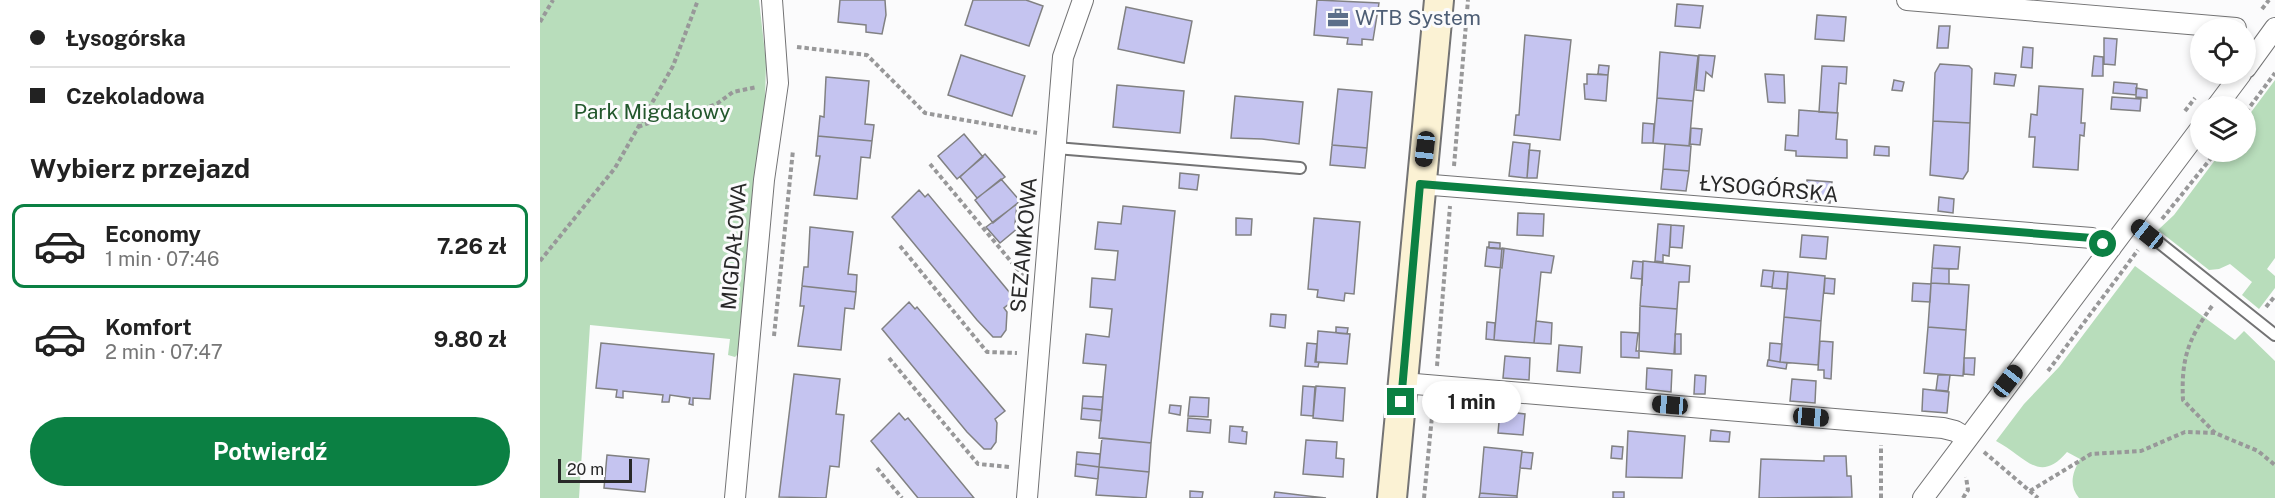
<!DOCTYPE html>
<html lang="pl">
<head>
<meta charset="utf-8">
<style>
  :root { --surface:#fff; --page:#f2f2f2; --text:#222; --muted:#767676; --line:#e0e0e0; --accent:#0b8043 }
  body { margin:0; font-family:"Public Sans",sans-serif; background:var(--page); color:var(--text); height:100vh; display:flex; flex-direction:column; font-size:22px; white-space:nowrap }
  * { box-sizing:border-box; margin:0 }
  p { font-size:20px; color:var(--muted) }
  .icon { flex:none; width:33px; height:33px; fill:none; stroke:currentColor; stroke-width:2; stroke-linecap:round; stroke-linejoin:round }
  .map { position:relative; flex:1; overflow:hidden }
  .drawer { display:flex; flex-direction:column; background:var(--surface); width:540px }
  .drawer>* { flex:none }
  .banner { display:grid; align-content:center; height:132px; padding:0 30px; background:var(--surface) }
  .fabs { position:absolute; left:1650px; top:18px; display:grid; gap:12px }
  .fabs a { display:grid; place-items:center; width:66px; height:66px; border-radius:50%; background:var(--surface); box-shadow:0 3px 9px #0003; font-size:30px }
  .scale { position:absolute; left:18px; bottom:15px; width:74px; box-sizing:border-box; padding-left:6px; border:3px solid #292929; border-top:0; font-size:16px; line-height:21px; white-space:nowrap; color:#292929; -webkit-text-stroke:4px #fbfbfc; paint-order:stroke }
  .end { position:absolute; width:27px; height:27px; margin:-14px; border:8px solid #0b8043; background:#fff; box-shadow:0 0 0 3px #fff }
  .from { border-radius:50% }
  .bubble { position:absolute; height:42px; border-radius:21px; background:var(--surface); box-shadow:0 3px 9px #0003; font-size:20px; font-weight:700; line-height:42px; text-align:center }
  .car { position:absolute; width:18px; height:36px; margin:-18px -9px; border-radius:8px; box-shadow:0 0 4px 2px #0007; background:linear-gradient(#222 24%,#8ab4d8 0 40%,#222 0 76%,#8ab4d8 0 86%,#222 0) }
  .banner b { display:flex; align-items:center; gap:21px; height:57px; font-size:22px }
  .banner b+b { border-top:2px solid var(--line) }
  .banner i { width:15px; height:15px; background:var(--text) }
  ul { padding:0; list-style:none }
  li { display:flex; align-items:center; gap:18px; height:84px; margin:0 12px 9px; padding:0 18px; border:3px solid transparent; border-radius:12px }
  li div { flex:1 }
  li b { display:block; font-size:22px }
  li em { font-style:normal; font-weight:700 }
  li.on { border-color:var(--accent) }
  li>.icon { width:54px; height:54px; stroke-width:1.5 }
  h2 { padding:0 30px; font-size:27px; line-height:72px }
  .cta { display:flex; gap:12px; margin-top:auto; padding:12px 30px }
  .cta a { flex:1; height:69px; border-radius:36px; background:var(--accent); color:#fff; font-size:24px; font-weight:700; line-height:69px; text-align:center }
  main { display:flex; flex:1; min-height:0 }
  .map>svg:first-child { display:block }
</style>
</head>
<body>
<main>
<section class="drawer">
<div class="banner">
<b><i class="from"></i>Łysogórska</b>
<b><i></i>Czekoladowa</b>
</div>
<h2>Wybierz przejazd</h2>
<ul>
<li class="on"><svg class="icon" aria-label="car" viewBox="0 0 24 24"><path d="M5 17H2v-5l4-1 3-4h7l3 4 3 1v5h-3M9 17h6M6 11h13"/><circle cx="7" cy="17" r="2"/><circle cx="17" cy="17" r="2"/></svg><div><b>Economy</b><p>1 min · 07:46</p></div><em>7.26 zł</em></li>
<li><svg class="icon" aria-label="car" viewBox="0 0 24 24"><path d="M5 17H2v-5l4-1 3-4h7l3 4 3 1v5h-3M9 17h6M6 11h13"/><circle cx="7" cy="17" r="2"/><circle cx="17" cy="17" r="2"/></svg><div><b>Komfort</b><p>2 min · 07:47</p></div><em>9.80 zł</em></li>
</ul>
<div class="cta"><a>Potwierdź</a></div>
</section>
<div class="map">
<svg width="1735" height="498" viewBox="0 0 1735 498">
  <rect width="100%" height="100%" fill="#fbfbfc"/>
  <path fill="#b8ddbb" d="M0,0H219L226,62L225,102L199,353L195,357L188,355L190,339L50,325L39,498H0Z
    M1735,80V258L1727,269L1735,276V288L1719,309L1702,295L1712,282L1690,264L1679,269L1669,270L1618,230L1634,215L1681,152H1706V119Z
    M1595,266L1695,340L1704,331L1735,361V498H1539C1528,485 1533,472 1540,459L1527,452C1499,485 1485,456 1456,441L1484,404L1519,367Z"/>
  <path fill="#c5c4f0" stroke="#818182" stroke-width="1.5" d="M300,0H345L346,15L342,34L326,32V25L298,22Z
    M433,0H486L503,6L489,46L425,25Z
    M777,0L839,3L833,40L822,39V45L807,44L808,38L774,35Z
    M1137,4L1163,6L1160,28L1135,26Z
    M586,7L652,21L644,63L578,49Z
    M1277,15L1306,17L1304,41L1275,39Z
    M1399,26H1410L1408,48H1397Z
    M985,35L1031,40L1020,140L974,135L976,115H979Z
    M1564,38L1577,39L1575,65L1564,64Z
    M1483,47L1493,48L1492,68L1481,67Z
    M1120,52L1158,56L1153,101L1117,98Z
    M421,55L485,76L472,116L408,95Z
    M1159,55L1175,56L1172,77L1166,72L1164,91L1156,90Z
    M1554,56L1563,57V76H1552Z
    M1400,64L1429,66L1432,69L1430,123L1393,121L1395,73Z
    M1059,65L1069,66L1068,75L1058,74Z
    M1282,66L1307,67L1306,84L1299,83L1297,113L1279,112Z
    M1455,73L1476,75L1474,86L1454,84Z
    M1047,74L1068,75L1066,101L1045,99L1044,84H1047Z
    M1225,74L1244,75L1245,103L1228,102Z
    M286,77L329,81L325,124L334,125L332,141L278,136L280,116L284,117Z
    M1354,80L1364,82L1362,91L1352,90Z
    M1574,82L1597,84L1596,95L1573,93Z
    M577,85L644,91L640,133L573,127Z
    M1499,86L1543,89L1541,123H1545L1544,136L1540,135L1538,170L1493,167L1495,137H1489L1491,114L1497,115Z
    M1596,88L1607,90V98L1596,97Z
    M798,89L832,92L827,148L792,145Z
    M695,96L763,102L759,144L722,139L691,138Z
    M1572,97L1601,99L1600,111L1571,109Z
    M1117,98L1153,101L1149,146L1113,143Z
    M1259,110L1298,113L1296,139L1307,140V158L1256,156V151L1245,150L1246,135L1258,136Z
    M1393,121L1430,123L1428,171L1423,179L1390,175Z
    M1103,123L1114,124L1113,143H1102Z
    M1151,128L1162,129L1160,145L1150,144Z
    M424,134L443,157L417,179L398,156Z
    M278,136L332,141L330,158L321,157L317,199L274,195L280,156H276Z
    M973,142L990,144L987,178L969,176Z
    M1125,144L1151,146L1149,171L1123,169Z
    M792,145L827,148L825,168L790,165Z
    M1335,146L1349,147V156L1334,155Z
    M989,150L1000,151L997,178H987Z
    M445,154L465,177L437,198L420,177Z
    M1123,169L1149,171L1146,191L1121,189Z
    M640,173L659,175L657,190L639,188Z
    M461,179L480,201L453,223L435,200Z
    M1267,180L1292,182L1290,203L1265,201Z
    M379,190L385,197L388,194L475,299L464,308L467,312L466,330L461,337H453L437,320L352,217Z
    M1399,197L1414,199L1413,213L1398,211Z
    M477,204L475,224L478,228L460,243L446,227Z
    M583,206L635,211L611,443L559,438L566,365L543,363L546,334L569,337L572,309L550,307L552,278L575,280L578,251L555,249L558,222L581,224Z
    M978,213L1004,214L1003,236L977,235Z
    M696,218L712,219L711,235H696Z
    M774,218L820,222L814,294L805,293L804,301L777,297L778,290L768,289Z
    M1118,224L1131,225L1129,256L1123,255V262L1115,261Z
    M1131,225L1144,226L1142,248L1130,247Z
    M270,227L313,232L308,274L317,275L316,292L262,286L264,267H268Z
    M1262,235L1288,237L1286,259L1260,257Z
    M949,242L960,243V249L949,248Z
    M1394,245L1420,247L1418,269L1392,268Z
    M947,247L964,249L962,268L945,266Z
    M962,248L1014,256L1011,273L1001,272L994,343L954,340Z
    M1093,261L1103,262L1102,286V279L1091,278Z
    M1103,261L1150,266L1149,282H1139L1137,309L1100,306Z
    M1392,268L1409,269V284L1391,283Z
    M1223,270L1234,271L1232,287L1221,286Z
    M1234,271L1248,272L1247,289L1232,288Z
    M1248,272L1285,276L1281,321L1244,317Z
    M1285,278L1295,279L1294,294L1284,293Z
    M1373,283L1391,284L1390,302L1372,301Z
    M1391,283L1429,285L1426,330L1388,327Z
    M262,286L316,292L314,309L305,308L301,350L258,346L264,306H260Z
    M369,302L375,309L377,307L465,411L455,419L457,423L456,442L451,449H444L427,432L342,329Z
    M1100,306L1137,309L1134,354L1099,351Z
    M731,314L746,315L745,328L730,326Z
    M1244,317L1281,321L1278,365L1240,362Z
    M996,321L1012,323L1011,344L994,343Z
    M947,322L955,323L954,340L946,339Z
    M796,327L808,328L807,334L796,333Z
    M1388,327L1426,330L1423,376L1384,373Z
    M778,331L810,334L807,364L776,362Z
    M1081,332L1098,333L1096,351H1099V358L1081,357Z
    M1135,334H1141V354H1135Z
    M1280,341L1293,342L1291,379L1284,378V370H1278Z
    M61,343L174,354L170,399L153,398V405L149,404L150,398L130,395L129,402H122L123,395L83,391V398L76,397L77,390L56,388Z
    M767,343L777,344L775,362H779L778,367L765,366Z
    M1230,343L1242,344L1240,362L1229,360Z
    M1019,345L1042,347L1040,373L1017,371Z
    M965,356L990,358L989,380L963,378Z
    M1424,358H1435L1434,375L1424,374Z
    M1228,360L1247,363L1246,369L1227,366Z
    M1107,368L1132,370L1131,392L1106,389Z
    M254,374L300,379L296,414L304,415L299,467L290,466L286,498L239,497Z
    M1155,375L1166,376L1165,394H1154Z
    M1398,375H1410L1408,391L1396,390Z
    M1252,379L1276,381L1275,403L1250,401Z
    M763,386L775,387L773,416L761,415Z
    M776,386L805,388L803,421L773,418Z
    M1383,389L1409,392L1407,413L1382,411Z
    M543,396L563,397L562,410L542,408Z
    M650,397L669,398L668,417L648,416Z
    M630,405L641,406L640,415L629,413Z
    M542,408L562,410L561,421L541,419Z
    M960,411L985,414L983,435L958,433Z
    M359,413L365,420L368,418L434,498H378L331,441Z
    M648,418L671,420L670,433L647,431Z
    M690,426L703,427L702,431L707,432L706,444L689,442Z
    M1171,430L1190,432L1189,442L1170,441Z
    M1088,431L1145,436L1142,478L1086,477Z
    M562,438L611,443L609,472L559,467Z
    M766,440L797,442L796,458L804,459L803,477L763,474Z
    M1072,446L1083,447L1082,459L1071,458Z
    M944,447L982,451L977,496L940,493Z
    M537,452L560,454L559,467L536,464Z
    M982,452L993,453L991,469L980,468Z
    M67,455L109,459L105,492L64,488Z
    M1284,456H1306L1307,476H1311L1312,497L1219,498L1221,459L1284,461Z
    M536,464L559,467L558,479L535,476Z
    M559,467L609,472L606,498L556,495Z
    M650,491L663,492L662,498H650Z
    M735,492L768,496L786,498H734Z
    M1073,492H1084V498H1073Z
    M940,493L977,496V498H939Z"/>
  <g fill="none" stroke-linecap="round" stroke-linejoin="round">
    <defs>
      <path id="lane" d="M516,148L760,168
        M1592,221L1735,335"/>
      <path id="street" d="M1367,0L1696,28
        M1706,68L1735,28
        M1677,106L1701,74
        M880,184L1552,238L1571,248
        M863,383L1403,428L1415,431L1427,438
        M195,498L224,180L238,83L232,0
        M487,498L523,57L543,0
        M1383,498L1660,129"/>
      <path id="secondary" d="M852,498L899,0"/>
    </defs>
    <use href="#lane" stroke="#737374" stroke-width="14"/>
    <use href="#street" stroke="#737374" stroke-width="22"/>
    <use href="#secondary" stroke="#737374" stroke-width="32"/>
    <path stroke="#989899" stroke-width="4" stroke-dasharray="4.5 3" stroke-linecap="butt" d="M1722,9L1729,0
      M0,22L13,0
      M257,47L327,55L385,113L497,133
      M1645,111L1655,98
      M1706,112L1735,73
      M98,127L120,119L157,112L178,103L193,92L217,87
      M390,164L483,276
      M914,166L928,0
      M1622,219L1676,152
      M360,246L447,352L477,353
      M0,261L75,168L133,66L158,0
      M1672,306C1648,339 1641,359 1643,400L1675,433
      M1726,307L1735,296
      M234,336L253,150
      M349,358L438,464L470,467
      M897,366L910,206
      M1508,371L1598,250
      M1444,452L1498,498
      M337,468L362,498
      M1490,491L1551,454L1601,451L1645,432L1675,433L1718,451L1735,465
      M884,498L893,406
      M1341,498V445
      M1423,498L1428,490L1426,477"/>
    <use href="#lane" stroke="#fff" stroke-width="10"/>
    <use href="#street" stroke="#fff" stroke-width="20"/>
    <use href="#secondary" stroke="#fbf2d4" stroke-width="28"/>
  </g>
  <g fill="none" stroke-linecap="round" stroke-linejoin="round">
    <path stroke="#0b8043" stroke-width="8" d="M861,402L880,184L1552,238L1563,244"/>
  </g>
  <defs>
    <symbol id="office-bare" viewBox="-9 -9 18 18"><path d="M-6-3h4V-5.5h4V-3h4V5H-6ZM-1-4.5V-3h2v-1.5ZM-6 0V1H6V0Z" fill="#5c6f8a" stroke="#fbfbfc" stroke-width="2.5" paint-order="stroke"/></symbol>
  </defs>
  <g fill-rule="evenodd">
    <use href="#office-bare" x="783" y="3" width="30" height="30"/>
  </g>
  <g text-anchor="middle" stroke-width="6" stroke-linejoin="round" paint-order="stroke">
    <g font-size="21" fill="#4e5e75" stroke="#fbfbfc" text-anchor="start">
      <text x="815" y="25">WTB System</text>
    </g>
    <g font-size="21" fill="#22572c" stroke="#fbfbfc">
      <text x="112" y="119">Park Migdałowy</text>
    </g>
    <g font-size="21" fill="#292929" stroke="#fbfbfc">
      <text transform="translate(1229 189) rotate(5)" y="7">ŁYSOGÓRSKA</text>
      <text transform="translate(484 245) rotate(-85)" y="7">SEZAMKOWA</text>
      <text transform="translate(194 246) rotate(-85)" y="7">MIGDAŁOWA</text>
    </g>
  </g>
</svg>
<div class="fabs">
<a><svg class="icon" aria-label="locate" viewBox="0 0 24 24"><circle cx="12" cy="12" r="6"/><path d="M12 2v4M12 18v4M2 12h4M18 12h4"/></svg></a>
<a><svg class="icon" aria-label="layers" viewBox="0 0 24 24"><path d="M12 4l9 5-9 5-9-5zM3 14l9 5 9-5"/></svg></a>
</div>
<div class="scale">20 m</div>
<i class="end from" style="left:1563px;top:244px"></i>
<i class="end" style="left:861px;top:402px"></i>
<div class="bubble" style="left:882px;top:381px;width:99px">1 min</div>
<i class="car" style="left:885px;top:149px;rotate:187deg"></i>
<i class="car" style="left:1607px;top:234px;rotate:309deg"></i>
<i class="car" style="left:1468px;top:381px;rotate:38deg"></i>
<i class="car" style="left:1130px;top:405px;rotate:275deg"></i>
<i class="car" style="left:1271px;top:417px;rotate:95deg"></i>
</div>
</main>
</body>
</html>
